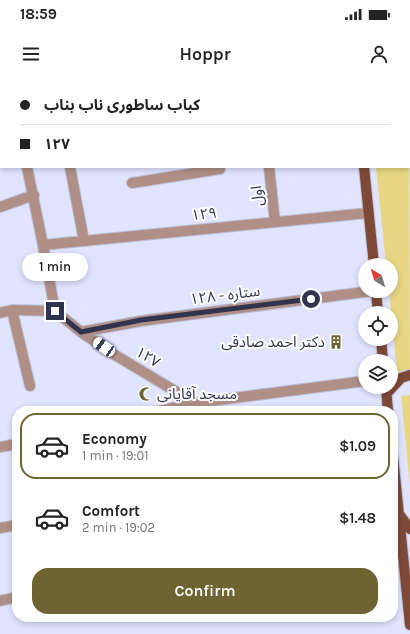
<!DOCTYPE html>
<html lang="en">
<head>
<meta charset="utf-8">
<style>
  :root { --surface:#fff; --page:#f6f6f6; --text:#222; --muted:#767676; --line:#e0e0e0; --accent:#6e6431 }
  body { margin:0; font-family:Karla,"Noto Sans Arabic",sans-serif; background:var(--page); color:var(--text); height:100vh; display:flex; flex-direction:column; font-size:15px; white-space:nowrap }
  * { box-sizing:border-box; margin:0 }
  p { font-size:13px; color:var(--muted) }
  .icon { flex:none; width:22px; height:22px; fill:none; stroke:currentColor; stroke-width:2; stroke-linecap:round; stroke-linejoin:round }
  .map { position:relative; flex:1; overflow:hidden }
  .details { position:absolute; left:12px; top:326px; width:386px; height:216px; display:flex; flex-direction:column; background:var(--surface); border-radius:16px; box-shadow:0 2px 6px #0003 }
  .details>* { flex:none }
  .banner { position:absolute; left:0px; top:0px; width:410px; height:88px; box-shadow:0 2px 6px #0003; display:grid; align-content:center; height:88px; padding:0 20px; background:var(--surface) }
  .needle { width:26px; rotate:322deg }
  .fabs { position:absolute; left:358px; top:178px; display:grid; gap:8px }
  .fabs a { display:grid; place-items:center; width:40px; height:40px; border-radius:50%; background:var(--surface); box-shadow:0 2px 6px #0003; font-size:20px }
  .end { position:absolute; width:18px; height:18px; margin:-9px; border:5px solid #31344e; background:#fff; box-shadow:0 0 0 2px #fff }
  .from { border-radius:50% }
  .bubble { position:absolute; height:28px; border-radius:14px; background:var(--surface); box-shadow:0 2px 6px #0003; font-size:13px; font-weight:600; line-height:28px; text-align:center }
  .car { position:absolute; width:12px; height:24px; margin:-12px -6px; border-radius:5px; box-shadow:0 0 3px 1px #0007; background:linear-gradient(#fff 24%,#345 0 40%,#fff 0 76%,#345 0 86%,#fff 0) }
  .banner b { display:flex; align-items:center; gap:14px; height:38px; font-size:15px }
  .banner b+b { border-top:1px solid var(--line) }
  .banner i { width:10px; height:10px; background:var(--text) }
  ul { padding:7px 0 0; list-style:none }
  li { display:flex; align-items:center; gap:12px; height:66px; margin:0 8px 6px; padding:0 12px; border:2px solid transparent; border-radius:16px }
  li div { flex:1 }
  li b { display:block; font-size:15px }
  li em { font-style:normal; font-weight:600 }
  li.active { border-color:var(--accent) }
  li>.icon { width:36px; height:36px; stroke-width:1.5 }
  .button { display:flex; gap:8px; margin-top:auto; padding:8px 20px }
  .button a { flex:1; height:46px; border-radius:16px; background:var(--accent); color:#fff; font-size:16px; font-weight:600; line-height:46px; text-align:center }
  .status { display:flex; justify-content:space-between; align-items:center; height:28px; padding:0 20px; background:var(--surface); direction:ltr }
  .status svg { height:11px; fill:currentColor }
  header { display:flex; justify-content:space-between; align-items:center; height:52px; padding:0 20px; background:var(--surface); font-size:18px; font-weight:600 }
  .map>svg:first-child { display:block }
</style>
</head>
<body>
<div class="status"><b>18:59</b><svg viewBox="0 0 49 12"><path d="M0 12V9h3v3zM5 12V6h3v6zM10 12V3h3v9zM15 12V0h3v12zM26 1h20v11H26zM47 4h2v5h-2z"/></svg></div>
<header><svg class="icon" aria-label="menu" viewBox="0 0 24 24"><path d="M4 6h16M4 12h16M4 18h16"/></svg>Hoppr<svg class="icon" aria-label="person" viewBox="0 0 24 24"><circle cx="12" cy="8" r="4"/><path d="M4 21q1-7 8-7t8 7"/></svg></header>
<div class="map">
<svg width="410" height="554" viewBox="0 0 410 554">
  <rect width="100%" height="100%" fill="#e0e4ff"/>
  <path fill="#e7d784" d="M409,59L410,290L397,292L389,211H391V185H386L376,87H409Z
    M410,315V406L401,316Z"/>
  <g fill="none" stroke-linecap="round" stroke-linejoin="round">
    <defs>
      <path id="minor" d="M130,0V1
        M211,0V1
        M260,0V1
        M71,1L77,0
        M0,16H1
        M27,87L43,165L55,231
        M70,87L84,161
        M269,87L275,142
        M132,103L220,89V87
        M0,127L34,115
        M43,165L368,133
        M12,230L30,306
        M0,233L12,230L55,231L81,252L115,275L195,323
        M81,252L141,241L372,211
        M159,331L195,323L365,301
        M0,367L17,364
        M0,448L17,445
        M0,521L17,517"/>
      <path id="major" d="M355,0V1
        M364,87L374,185
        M376,211L378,233
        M381,259L383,281
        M386,307L388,331
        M387,313L401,298L410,295
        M393,376L410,545
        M399,434L410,449"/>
    </defs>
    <use href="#minor" stroke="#bdc1dc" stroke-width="12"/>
    <use href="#major" stroke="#bdc1dc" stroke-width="12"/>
    <use href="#minor" stroke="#b09086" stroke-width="10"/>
    <use href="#major" stroke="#7f4938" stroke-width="10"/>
  </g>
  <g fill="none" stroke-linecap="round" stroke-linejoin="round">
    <path stroke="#31344e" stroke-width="5" d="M55,231L81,252L141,240L311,219"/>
  </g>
  <defs>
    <symbol id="building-bare" viewBox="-9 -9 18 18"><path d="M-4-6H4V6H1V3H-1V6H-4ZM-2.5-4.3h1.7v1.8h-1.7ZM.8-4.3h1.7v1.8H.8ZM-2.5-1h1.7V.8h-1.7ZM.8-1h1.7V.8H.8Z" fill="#6e6431" stroke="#fff" stroke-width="2.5" paint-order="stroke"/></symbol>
    <symbol id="mosque-bare" viewBox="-9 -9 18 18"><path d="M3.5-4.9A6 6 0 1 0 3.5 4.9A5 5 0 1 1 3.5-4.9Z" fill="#6e6431" stroke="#fff" stroke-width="2.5" paint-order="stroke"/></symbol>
  </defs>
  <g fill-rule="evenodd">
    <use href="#building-bare" x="326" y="252" width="20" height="20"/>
    <use href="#mosque-bare" x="136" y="304" width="20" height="20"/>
  </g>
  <g text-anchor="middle" stroke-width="4" stroke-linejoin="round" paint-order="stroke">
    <g font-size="15" fill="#31344e" stroke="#fff">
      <text transform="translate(257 116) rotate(-96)" y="5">اول</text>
      <text transform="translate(204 134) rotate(-6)" y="5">۱۲۹</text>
      <text transform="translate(225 215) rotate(-7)" y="5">۱۲۸ - ستاره</text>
      <text transform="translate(148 277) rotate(31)" y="5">۱۲۷</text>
    </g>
    <g font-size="15" fill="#31344e" stroke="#fff" text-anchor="end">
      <text x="325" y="267">دکتر احمد صادقی</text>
      <text x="157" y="319" text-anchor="start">مسجد آقایانی</text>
    </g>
  </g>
</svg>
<div class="fabs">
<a><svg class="needle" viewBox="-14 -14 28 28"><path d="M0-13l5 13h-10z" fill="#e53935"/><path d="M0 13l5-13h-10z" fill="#767676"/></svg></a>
<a><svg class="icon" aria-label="locate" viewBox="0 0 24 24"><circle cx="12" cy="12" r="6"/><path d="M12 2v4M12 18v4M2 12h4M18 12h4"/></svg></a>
<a><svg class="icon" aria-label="layers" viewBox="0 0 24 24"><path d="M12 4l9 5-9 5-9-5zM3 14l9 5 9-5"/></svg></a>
</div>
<i class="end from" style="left:311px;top:219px"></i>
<i class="end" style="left:55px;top:231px"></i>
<div class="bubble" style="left:22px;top:173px;width:66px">1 min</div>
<i class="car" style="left:104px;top:267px;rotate:305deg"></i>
<div class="banner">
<b><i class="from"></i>کباب ساطوری ناب بناب</b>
<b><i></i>۱۲۷</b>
</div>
<section class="details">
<ul>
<li class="active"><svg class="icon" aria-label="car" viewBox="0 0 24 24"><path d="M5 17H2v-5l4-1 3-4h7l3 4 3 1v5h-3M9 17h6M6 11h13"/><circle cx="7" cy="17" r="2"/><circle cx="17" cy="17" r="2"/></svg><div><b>Economy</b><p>1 min · 19:01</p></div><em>$1.09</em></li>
<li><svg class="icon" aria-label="car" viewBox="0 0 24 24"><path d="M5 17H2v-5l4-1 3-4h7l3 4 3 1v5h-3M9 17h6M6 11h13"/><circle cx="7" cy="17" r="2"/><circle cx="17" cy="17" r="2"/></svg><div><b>Comfort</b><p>2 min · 19:02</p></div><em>$1.48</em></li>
</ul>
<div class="button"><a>Confirm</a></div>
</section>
</div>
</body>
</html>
